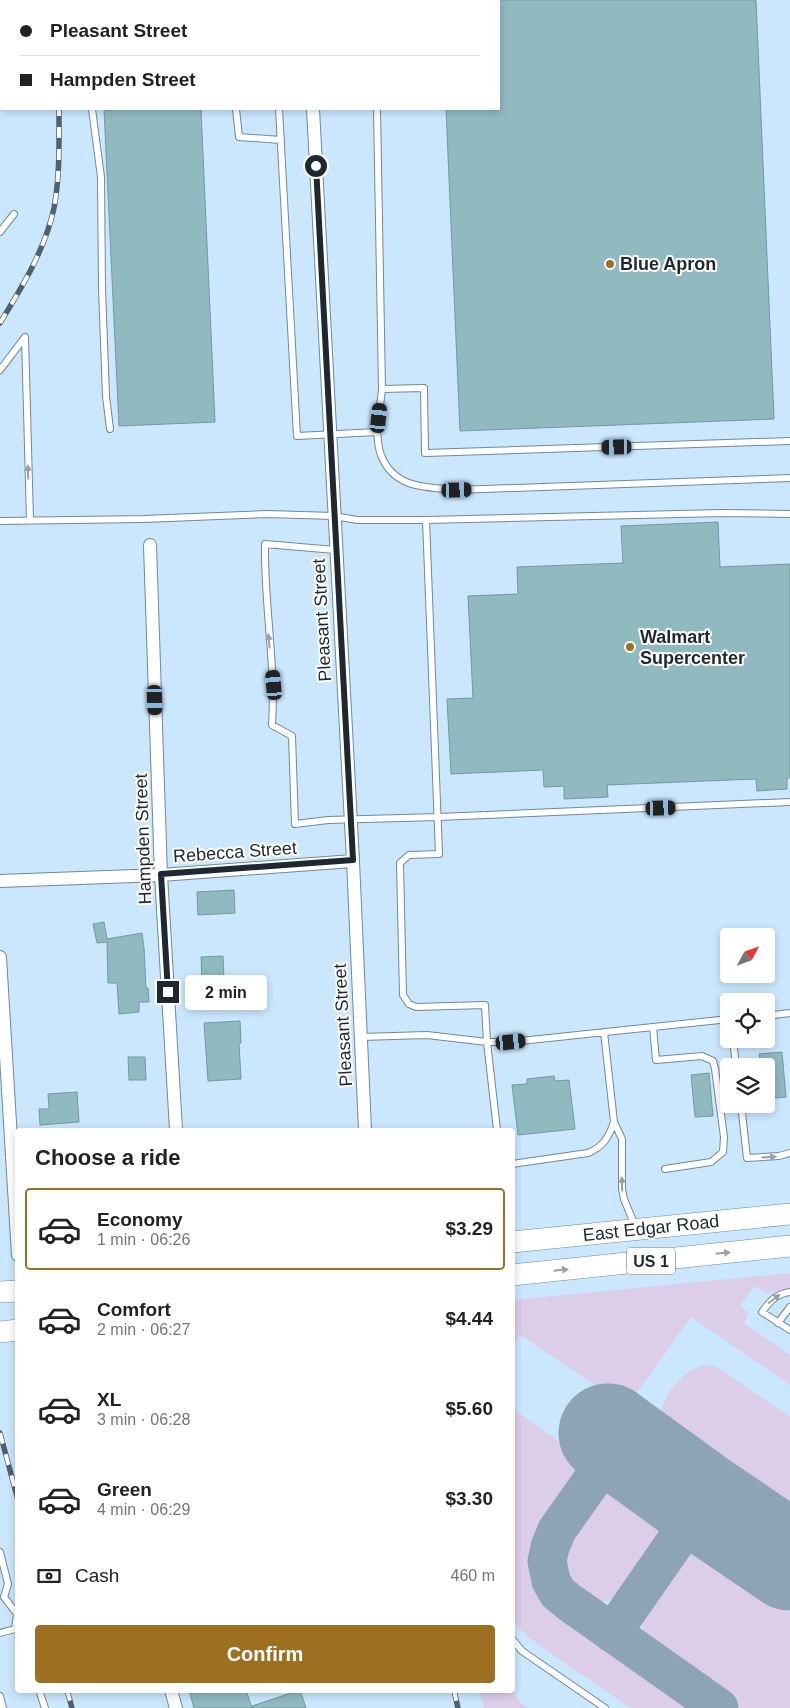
<!DOCTYPE html>
<html lang="en">
<head>
<meta charset="utf-8">
<style>
  :root { --surface:#fff; --page:#f2f2f2; --text:#222; --muted:#767676; --line:#e0e0e0; --accent:#9d6f21 }
  body { margin:0; font-family:Arial,sans-serif; background:var(--page); color:var(--text); height:100vh; display:flex; flex-direction:column; font-size:19px; white-space:nowrap }
  * { box-sizing:border-box; margin:0 }
  p { font-size:16px; color:var(--muted) }
  .icon { flex:none; width:28px; height:28px; fill:none; stroke:currentColor; stroke-width:2; stroke-linecap:round; stroke-linejoin:round }
  .map { position:relative; flex:1; overflow:hidden }
  .sheet { position:absolute; left:15px; top:1128px; width:500px; height:565px; display:flex; flex-direction:column; background:var(--surface); border-radius:5px; box-shadow:0 2px 8px #0003 }
  .sheet>* { flex:none }
  .hud { position:absolute; left:0px; top:0px; width:500px; height:110px; box-shadow:0 2px 8px #0003; display:grid; align-content:center; height:110px; padding:0 20px; background:var(--surface) }
  .needle { width:32px; rotate:49deg }
  .buttons { position:absolute; left:720px; top:928px; display:grid; gap:10px }
  .buttons a { display:grid; place-items:center; width:55px; height:55px; border-radius:5px; background:var(--surface); box-shadow:0 2px 8px #0003; font-size:25px }
  .end { position:absolute; width:22px; height:22px; margin:-11px; border:6px solid #1d2831; background:#fff; box-shadow:0 0 0 2px #fff }
  .from { border-radius:50% }
  .bubble { position:absolute; height:35px; border-radius:5px; background:var(--surface); box-shadow:0 2px 8px #0003; font-size:16px; font-weight:600; line-height:35px; text-align:center }
  .car { position:absolute; width:15px; height:30px; margin:-15px -8px; border-radius:6px; box-shadow:0 0 4px 1px #0007; background:linear-gradient(#222 24%,#8ab4d8 0 40%,#222 0 76%,#8ab4d8 0 86%,#222 0) }
  .hud b { display:flex; align-items:center; gap:18px; height:48px; font-size:19px }
  .hud b+b { border-top:1px solid var(--line) }
  .hud i { width:12px; height:12px; background:var(--text) }
  ul { padding:0; list-style:none }
  li { display:flex; align-items:center; gap:15px; height:82px; margin:0 10px 8px; padding:0 10px; border:2px solid transparent; border-radius:5px }
  li div { flex:1 }
  li b { display:block; font-size:19px }
  li em { font-style:normal; font-weight:600 }
  li.current { border-color:var(--accent) }
  li>.icon { width:45px; height:45px; stroke-width:1.5 }
  h2 { padding:0 20px; font-size:22px; line-height:60px }
  .pay { display:flex; align-items:center; gap:12px; height:55px; padding:0 20px; font-size:19px }
  .pay p { margin-inline-start:auto }
  .primary-button { display:flex; gap:10px; margin-top:auto; padding:10px 20px }
  .primary-button a { flex:1; height:58px; border-radius:5px; background:var(--accent); color:#fff; font-size:20px; font-weight:600; line-height:58px; text-align:center }
  .map>svg:first-child { display:block }
</style>
</head>
<body>
<div class="map">
<svg width="790" height="1708" viewBox="0 0 790 1708">
  <rect width="100%" height="100%" fill="#cae7fe"/>
  <path fill="#dccee9" d="M790,1273V1289L766,1293L754,1286L740,1306L749,1313L744,1323L790,1355V1385L691,1317L629,1404L626,1406L520,1335L513,1346V1300Z
    M705,1365L713,1366L721,1370L790,1417V1512L677,1433L662,1420C656,1400 686,1367 705,1365Z
    M512,1408L575,1453L581,1469L579,1477C548,1521 507,1564 560,1611L700,1708H630L529,1638L513,1622Z
    M608,1487L666,1527L667,1531L623,1594C616,1598 609,1601 601,1601C576,1602 552,1573 561,1549C567,1531 589,1507 600,1491Z
    M690,1544L790,1612V1708H741L660,1652L647,1639L643,1631L642,1624L646,1606L682,1551Z
    M479,1690H512L521,1703L529,1708H484Z"/>
  <g fill="none" stroke-linecap="round" stroke-linejoin="round">
    <path stroke="#8da4b6" stroke-width="39" d="M620,1441L557,1530L550,1547L547,1561L551,1581L558,1593L569,1602L719,1708
      M612,1633L703,1502"/>
    <path stroke="#8da4b6" stroke-width="99" d="M608,1433L703,1502L790,1561"/>
  </g>
  <path fill="#90b9c0" stroke="#7299a0" d="M499,0H756L774,419L460,431L446,109H499Z
    M104,109H201L215,422L119,426Z
    M718,522L720,567L790,564V778H787V789L757,791L756,779L607,785L608,797L564,799V786L544,787L543,770L451,774L447,699L473,698L468,596L518,594L517,567L623,563L621,526Z
    M234,890L235,913L198,915L197,892Z
    M104,922L107,939L142,933L144,948L146,988H148L149,1002H139V1012L119,1014L117,983H108L107,942L97,943L93,924Z
    M223,956L224,980H202L201,957Z
    M240,1021L241,1043H239L241,1079L208,1081L204,1023Z
    M782,1052L786,1097L766,1099V1066H761L759,1054Z
    M128,1057H145L146,1080H129Z
    M709,1073L713,1116L695,1117L691,1075Z
    M554,1076L555,1081L569,1080L575,1129L518,1135L512,1085L527,1084V1079Z
    M77,1092L79,1122L40,1125L39,1109H49L48,1094Z
    M189,1690H246L252,1708H194Z
    M300,1690L306,1708H252V1706Z"/>
  <g fill="none" stroke-linecap="round" stroke-linejoin="round">
    <defs>
      <path id="service" d="M88,0V1
        M271,0L272,1
        M375,0V1
        M237,1L239,0
        M92,109L101,177L102,289L106,396L110,429
        M236,109L239,137L281,140
        M279,109L297,436L377,432L382,389
        M377,109L382,389L424,388L425,453L790,441
        M0,232L14,214
        M0,370L25,337L30,520
        M377,432C378,439 378,448 381,455C394,489 426,487 457,490L790,478
        M426,520L722,513L790,514
        M0,521L144,519L267,514L334,516L357,520H426L439,854L409,855L400,863L403,995L409,1004L416,1007L485,1005L487,1042L497,1130
        M335,550L265,544C264,605 276,664 272,725L292,736L295,824L328,820L438,817L790,802
        M766,1016L790,1013
        M653,1027L656,1060L702,1056L713,1061L715,1069L724,1137L723,1152L711,1162L665,1169
        M604,1032L614,1122L622,1139V1189L624,1199L635,1226
        M361,1037L427,1035L487,1042H511L729,1019
        M733,1039L736,1066
        M741,1104L747,1158L779,1156L790,1153
        M512,1164L588,1153C603,1147 609,1137 614,1122
        M790,1292C776,1294 770,1301 762,1312L790,1330
        M778,1323L790,1307
        M0,1552L8,1584L4,1597
        M0,1633L15,1629L17,1614L4,1597
        M512,1639L522,1651L605,1708
        M39,1690L45,1708
        M0,1696L3,1708"/>
      <path id="minor" d="M307,0V1
        M313,109L353,861L365,1130
        M150,545L161,875L176,1130
        M0,881L161,875L353,861
        M0,957L18,1255
        M171,1690L176,1708"/>
      <path id="trunk" d="M512,1242L790,1214
        M512,1275L790,1246
        M0,1292L18,1291
        M0,1332L18,1330"/>
    </defs>
    <use href="#service" stroke="#6e899e" stroke-width="8"/>
    <use href="#minor" stroke="#6e899e" stroke-width="14"/>
    <use href="#trunk" stroke="#6e899e" stroke-width="22"/>
    <use href="#service" stroke="#fff" stroke-width="6"/>
    <use href="#minor" stroke="#fff" stroke-width="12"/>
    <use href="#trunk" stroke="#fff" stroke-width="21"/>
    <defs>
      <path id="rail" d="M53,0V1
        M0,323C22,287 45,250 54,208C60,176 59,142 59,109
        M0,1433L18,1500
        M67,1690L72,1708
        M454,1690L458,1708"/>
    </defs>
    <use href="#rail" stroke="#50616e" stroke-width="5.5"/>
    <use href="#rail" stroke="#fff" stroke-width="4" stroke-dasharray="11" stroke-linecap="butt"/>
  </g>
  <defs><path id="oneway-solid" d="M-6-.8H1V-3.2L6.5 0L1 3.2V.8H-6Z" transform="scale(1.25)"/></defs>
  <g fill="#999ea2">
    <use href="#oneway-solid" transform="translate(28 472) rotate(-92)"/>
    <use href="#oneway-solid" transform="translate(269 641) rotate(-95)"/>
    <use href="#oneway-solid" transform="translate(769 1157) rotate(-4)"/>
    <use href="#oneway-solid" transform="translate(622 1184) rotate(-92)"/>
    <use href="#oneway-solid" transform="translate(723 1253) rotate(-6)"/>
    <use href="#oneway-solid" transform="translate(561 1270) rotate(-6)"/>
    <use href="#oneway-solid" transform="translate(774 1299) rotate(-37)"/>
  </g>
  <g fill="none" stroke-linecap="round" stroke-linejoin="round">
    <path stroke="#1d2831" stroke-width="6" d="M168,992L161,874L353,860L316,166"/>
  </g>
  <g fill="#9d6f21" stroke="#fff" stroke-width="2">
    <circle cx="610" cy="264" r="5"/>
    <circle cx="630" cy="647" r="5"/>
  </g>
  <g text-anchor="middle" stroke-width="4" stroke-linejoin="round" paint-order="stroke">
    <rect fill="#fff" stroke="#61686f" stroke-width="1" x="627" y="1247.5" width="48" height="27" rx="4"/>
    <g font-size="16" font-weight="bold" fill="#1d2831">
      <text x="651" y="1267">US 1</text>
    </g>
    <g font-size="18" font-weight="bold" fill="#1d2831" stroke="#fff" text-anchor="start">
      <text x="620" y="270">Blue Apron</text>
      <text x="640" y="643">Walmart<tspan x="640" dy="21">Supercenter</tspan></text>
    </g>
    <g font-size="18" fill="#1d2831" stroke="#fff">
      <text transform="translate(322 620) rotate(-93)" y="6">Pleasant Street</text>
      <text transform="translate(143 839) rotate(-92)" y="6">Hampden Street</text>
      <text transform="translate(235 852) rotate(-4)" y="6">Rebecca Street</text>
      <text transform="translate(343 1025) rotate(-93)" y="6">Pleasant Street</text>
      <text transform="translate(651 1228) rotate(-6)" y="6">East Edgar Road</text>
    </g>
  </g>
</svg>
<div class="buttons">
<a><svg class="needle" viewBox="-14 -14 28 28"><path d="M0-13l5 13h-10z" fill="#e53935"/><path d="M0 13l5-13h-10z" fill="#767676"/></svg></a>
<a><svg class="icon" aria-label="locate" viewBox="0 0 24 24"><circle cx="12" cy="12" r="6"/><path d="M12 2v4M12 18v4M2 12h4M18 12h4"/></svg></a>
<a><svg class="icon" aria-label="layers" viewBox="0 0 24 24"><path d="M12 4l9 5-9 5-9-5zM3 14l9 5 9-5"/></svg></a>
</div>
<i class="end from" style="left:316px;top:166px"></i>
<i class="end" style="left:168px;top:992px"></i>
<div class="bubble" style="left:185px;top:975px;width:82px">2 min</div>
<i class="car" style="left:379px;top:418px;rotate:6deg"></i>
<i class="car" style="left:617px;top:447px;rotate:269deg"></i>
<i class="car" style="left:457px;top:490px;rotate:88deg"></i>
<i class="car" style="left:274px;top:685px;rotate:355deg"></i>
<i class="car" style="left:155px;top:700px;rotate:178deg"></i>
<i class="car" style="left:661px;top:808px;rotate:88deg"></i>
<i class="car" style="left:511px;top:1042px;rotate:84deg"></i>
<div class="hud">
<b><i class="from"></i>Pleasant Street</b>
<b><i></i>Hampden Street</b>
</div>
<section class="sheet">
<h2>Choose a ride</h2>
<ul>
<li class="current"><svg class="icon" aria-label="car" viewBox="0 0 24 24"><path d="M5 17H2v-5l4-1 3-4h7l3 4 3 1v5h-3M9 17h6M6 11h13"/><circle cx="7" cy="17" r="2"/><circle cx="17" cy="17" r="2"/></svg><div><b>Economy</b><p>1 min · 06:26</p></div><em>$3.29</em></li>
<li><svg class="icon" aria-label="car" viewBox="0 0 24 24"><path d="M5 17H2v-5l4-1 3-4h7l3 4 3 1v5h-3M9 17h6M6 11h13"/><circle cx="7" cy="17" r="2"/><circle cx="17" cy="17" r="2"/></svg><div><b>Comfort</b><p>2 min · 06:27</p></div><em>$4.44</em></li>
<li><svg class="icon" aria-label="car" viewBox="0 0 24 24"><path d="M5 17H2v-5l4-1 3-4h7l3 4 3 1v5h-3M9 17h6M6 11h13"/><circle cx="7" cy="17" r="2"/><circle cx="17" cy="17" r="2"/></svg><div><b>XL</b><p>3 min · 06:28</p></div><em>$5.60</em></li>
<li><svg class="icon" aria-label="car" viewBox="0 0 24 24"><path d="M5 17H2v-5l4-1 3-4h7l3 4 3 1v5h-3M9 17h6M6 11h13"/><circle cx="7" cy="17" r="2"/><circle cx="17" cy="17" r="2"/></svg><div><b>Green</b><p>4 min · 06:29</p></div><em>$3.30</em></li>
</ul>
<div class="pay"><svg class="icon" aria-label="cash" viewBox="0 0 24 24"><path d="M3 7h18v10H3z"/><circle cx="12" cy="12" r="2"/></svg>Cash<p>460 m</p></div>
<div class="primary-button"><a>Confirm</a></div>
</section>
</div>
</body>
</html>
